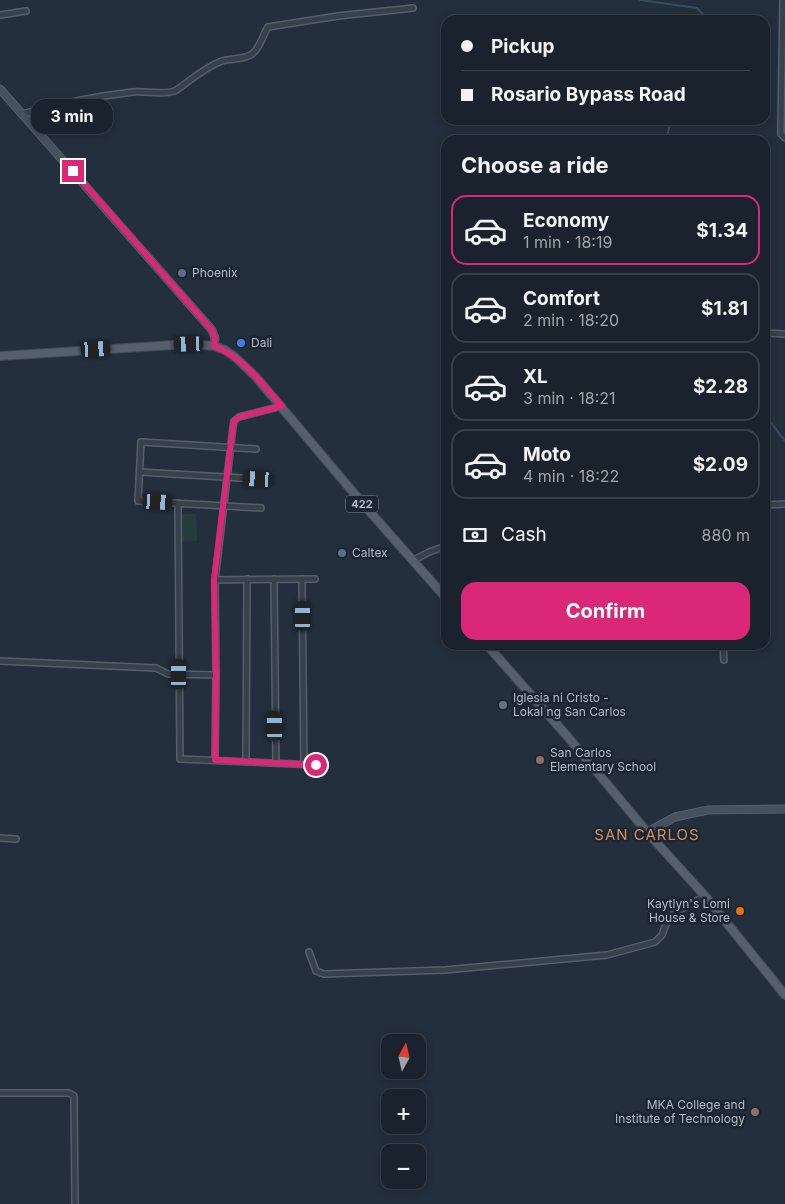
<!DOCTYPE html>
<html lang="en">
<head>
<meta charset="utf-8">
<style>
  :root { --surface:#1a232d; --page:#232b35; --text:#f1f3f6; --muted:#9fa4aa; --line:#384049; --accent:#db2777 }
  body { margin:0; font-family:Inter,sans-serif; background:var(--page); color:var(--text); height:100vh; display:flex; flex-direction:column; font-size:19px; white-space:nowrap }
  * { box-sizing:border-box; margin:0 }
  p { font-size:16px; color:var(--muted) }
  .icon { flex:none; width:28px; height:28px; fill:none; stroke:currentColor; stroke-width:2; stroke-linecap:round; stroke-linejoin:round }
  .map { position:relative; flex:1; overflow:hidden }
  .panel { position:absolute; left:441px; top:135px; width:329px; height:515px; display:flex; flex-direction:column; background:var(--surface); border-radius:15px; box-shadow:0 2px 8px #0003,0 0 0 1px var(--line) }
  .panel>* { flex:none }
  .banner { position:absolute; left:441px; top:15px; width:329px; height:110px; border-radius:15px; box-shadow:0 2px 8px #0003,0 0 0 1px var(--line); display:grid; align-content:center; height:110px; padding:0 20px; background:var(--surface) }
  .needle { width:32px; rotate:8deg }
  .buttons { position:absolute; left:381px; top:1034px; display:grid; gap:10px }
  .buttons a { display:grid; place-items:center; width:45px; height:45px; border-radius:10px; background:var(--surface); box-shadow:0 2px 8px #0003,0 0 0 1px var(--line); font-size:25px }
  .end { position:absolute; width:22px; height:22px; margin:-11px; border:6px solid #db2777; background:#fff; box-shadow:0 0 0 2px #fff }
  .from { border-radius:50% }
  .bubble { position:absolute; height:35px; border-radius:15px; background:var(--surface); box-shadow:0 2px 8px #0003,0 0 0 1px var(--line); font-size:16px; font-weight:700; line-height:35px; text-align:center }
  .car { position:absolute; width:15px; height:30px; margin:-15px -8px; border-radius:6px; box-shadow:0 0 4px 1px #0007; background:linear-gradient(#222 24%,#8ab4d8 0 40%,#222 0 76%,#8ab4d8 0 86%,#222 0) }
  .banner b { display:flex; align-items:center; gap:18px; height:48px; font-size:19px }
  .banner b+b { border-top:1px solid var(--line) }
  .banner i { width:12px; height:12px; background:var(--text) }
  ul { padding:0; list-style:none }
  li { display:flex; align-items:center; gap:15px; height:70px; margin:0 10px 8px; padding:0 10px; border:2px solid var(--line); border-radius:15px }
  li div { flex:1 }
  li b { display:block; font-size:19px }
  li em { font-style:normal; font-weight:700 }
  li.on { border-color:var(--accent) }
  li>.icon { width:45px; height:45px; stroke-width:1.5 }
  h2 { padding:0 20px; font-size:22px; line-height:60px }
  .pay { display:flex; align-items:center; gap:12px; height:55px; padding:0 20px; font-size:19px }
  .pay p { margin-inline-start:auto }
  .primary-button { display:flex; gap:10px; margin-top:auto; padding:10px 20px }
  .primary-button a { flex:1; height:58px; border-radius:15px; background:var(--accent); color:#fff; font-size:20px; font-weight:700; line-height:58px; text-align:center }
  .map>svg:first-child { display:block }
</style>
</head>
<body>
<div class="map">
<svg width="785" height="1204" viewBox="0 0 785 1204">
  <rect width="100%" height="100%" fill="#232f3c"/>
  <path fill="#253c3d" d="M182,514H196L197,541H182Z"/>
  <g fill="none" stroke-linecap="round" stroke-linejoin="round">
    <path stroke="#374c63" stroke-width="2" d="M640,0L697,8L708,20
      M666,140L671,120
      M765,415L785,441"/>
    <defs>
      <path id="street" d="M783,0L781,126V134L785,138
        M0,15L26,11
        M22,114C58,104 96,96 133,92C147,91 162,95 175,91C190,81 205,67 222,61C232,58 244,60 252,54C261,47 262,36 268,27L338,16L413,8
        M765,333L785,334
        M256,449L141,442L138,501L261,508
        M140,472L258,479
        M178,503L180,759L316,765
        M765,505L785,504
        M414,560L429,552L446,546
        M274,579L276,763
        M302,579L304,764
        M215,580L315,579
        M723,645L724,660
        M0,661L156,668L168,674L216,675
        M215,760L216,675L215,580L233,427L234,421L239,417L282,406
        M246,762L247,579
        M0,838L16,839
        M309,952L316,971L324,974L445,970L607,955L655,942L662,935L668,919L676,912L705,896
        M0,1093H69L74,1096L75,1204"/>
      <path id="secondary" d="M0,89L212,330L215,338L214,346
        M647,832L675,817L708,810L785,809"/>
      <path id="primary" d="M0,356L189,344L214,346L225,350L235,357L256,377L363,504L446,598
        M487,645L567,736L647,832L705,896L785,995"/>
    </defs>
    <use href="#street" stroke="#555f6a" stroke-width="8"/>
    <use href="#secondary" stroke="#555f6a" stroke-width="9"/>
    <use href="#primary" stroke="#404a55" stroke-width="10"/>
    <use href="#street" stroke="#37414c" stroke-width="5"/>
    <use href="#secondary" stroke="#45515f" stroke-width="7"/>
    <use href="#primary" stroke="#55606c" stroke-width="8"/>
  </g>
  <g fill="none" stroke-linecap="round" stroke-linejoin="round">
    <path stroke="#db2777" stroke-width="6" d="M73,171L212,330L215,338L214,346C243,357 262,384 282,406L239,417L234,421L233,426L214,580L216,675L215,760L316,765"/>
  </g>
  <g fill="#5c6f8a" stroke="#1c2631" stroke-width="2">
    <circle cx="182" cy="273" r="5"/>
    <circle cx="342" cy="553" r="5"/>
  </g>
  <circle fill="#3f7fe0" stroke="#1c2631" stroke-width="2" cx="241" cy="343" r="5"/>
  <circle fill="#6b7280" stroke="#1c2631" stroke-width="2" cx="503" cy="705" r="5"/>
  <g fill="#8d6e63" stroke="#1c2631" stroke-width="2">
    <circle cx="540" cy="760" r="5"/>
    <circle cx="755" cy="1112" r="5"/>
  </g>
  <circle fill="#e8710a" stroke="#1c2631" stroke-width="2" cx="740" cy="911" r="5"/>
  <g text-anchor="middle" stroke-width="5" stroke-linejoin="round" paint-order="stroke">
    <rect fill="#1c2631" stroke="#868f9b" stroke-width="1" x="346" y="495.5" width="32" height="17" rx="4"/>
    <g font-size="11" font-weight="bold" fill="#b3bcc8">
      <text x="362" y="508">422</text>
    </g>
    <g font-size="12" fill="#b3bcc8" stroke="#1c2631" text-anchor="start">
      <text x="192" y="277">Phoenix</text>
      <text x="251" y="347">Dali</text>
      <text x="352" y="557">Caltex</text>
      <text x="513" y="702">Iglesia ni Cristo -<tspan x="513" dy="14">Lokal ng San Carlos</tspan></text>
      <text x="550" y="757">San Carlos<tspan x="550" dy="14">Elementary School</tspan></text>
      <text x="730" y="908" text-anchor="end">Kaytlyn's Lomi<tspan x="730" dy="14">House &amp; Store</tspan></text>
      <text x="745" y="1109" text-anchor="end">MKA College and<tspan x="745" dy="14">Institute of Technology</tspan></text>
    </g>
    <g font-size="15" letter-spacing="1" fill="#d38b62" stroke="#1c2631">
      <text x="647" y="840">SAN CARLOS</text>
    </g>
  </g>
</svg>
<div class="buttons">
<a><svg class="needle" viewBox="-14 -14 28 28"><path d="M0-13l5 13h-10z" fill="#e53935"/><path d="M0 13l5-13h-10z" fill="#9fa4aa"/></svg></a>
<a>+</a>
<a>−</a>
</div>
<i class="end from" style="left:316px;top:765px"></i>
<i class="end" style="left:73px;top:171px"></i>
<div class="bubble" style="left:31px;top:99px;width:82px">3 min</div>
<i class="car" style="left:189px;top:344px;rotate:268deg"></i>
<i class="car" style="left:96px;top:349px;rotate:87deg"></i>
<i class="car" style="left:258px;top:479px;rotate:273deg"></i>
<i class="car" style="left:158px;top:502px;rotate:93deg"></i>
<i class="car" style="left:303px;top:616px;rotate:0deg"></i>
<i class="car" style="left:179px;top:674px;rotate:0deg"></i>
<i class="car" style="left:275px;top:726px;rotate:359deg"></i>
<div class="banner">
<b><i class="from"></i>Pickup</b>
<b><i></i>Rosario Bypass Road</b>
</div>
<section class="panel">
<h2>Choose a ride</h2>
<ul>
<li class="on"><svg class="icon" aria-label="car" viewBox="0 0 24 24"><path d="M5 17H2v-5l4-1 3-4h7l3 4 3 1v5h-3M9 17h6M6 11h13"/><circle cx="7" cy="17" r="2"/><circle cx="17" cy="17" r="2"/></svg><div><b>Economy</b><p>1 min · 18:19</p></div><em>$1.34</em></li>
<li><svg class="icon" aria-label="car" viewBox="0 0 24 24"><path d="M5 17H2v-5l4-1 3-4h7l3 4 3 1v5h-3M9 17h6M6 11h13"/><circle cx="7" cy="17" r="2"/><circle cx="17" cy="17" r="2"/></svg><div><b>Comfort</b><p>2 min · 18:20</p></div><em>$1.81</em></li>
<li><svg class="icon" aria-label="car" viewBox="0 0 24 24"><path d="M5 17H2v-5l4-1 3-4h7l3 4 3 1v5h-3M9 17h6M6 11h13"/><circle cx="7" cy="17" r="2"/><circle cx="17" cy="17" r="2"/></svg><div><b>XL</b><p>3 min · 18:21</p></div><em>$2.28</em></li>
<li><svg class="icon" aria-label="car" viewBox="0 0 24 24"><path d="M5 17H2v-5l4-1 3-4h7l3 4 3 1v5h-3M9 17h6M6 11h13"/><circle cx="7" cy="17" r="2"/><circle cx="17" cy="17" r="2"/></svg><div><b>Moto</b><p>4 min · 18:22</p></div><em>$2.09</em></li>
</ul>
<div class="pay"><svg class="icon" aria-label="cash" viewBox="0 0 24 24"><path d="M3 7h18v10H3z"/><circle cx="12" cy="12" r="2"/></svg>Cash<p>880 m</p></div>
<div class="primary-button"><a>Confirm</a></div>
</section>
</div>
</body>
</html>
